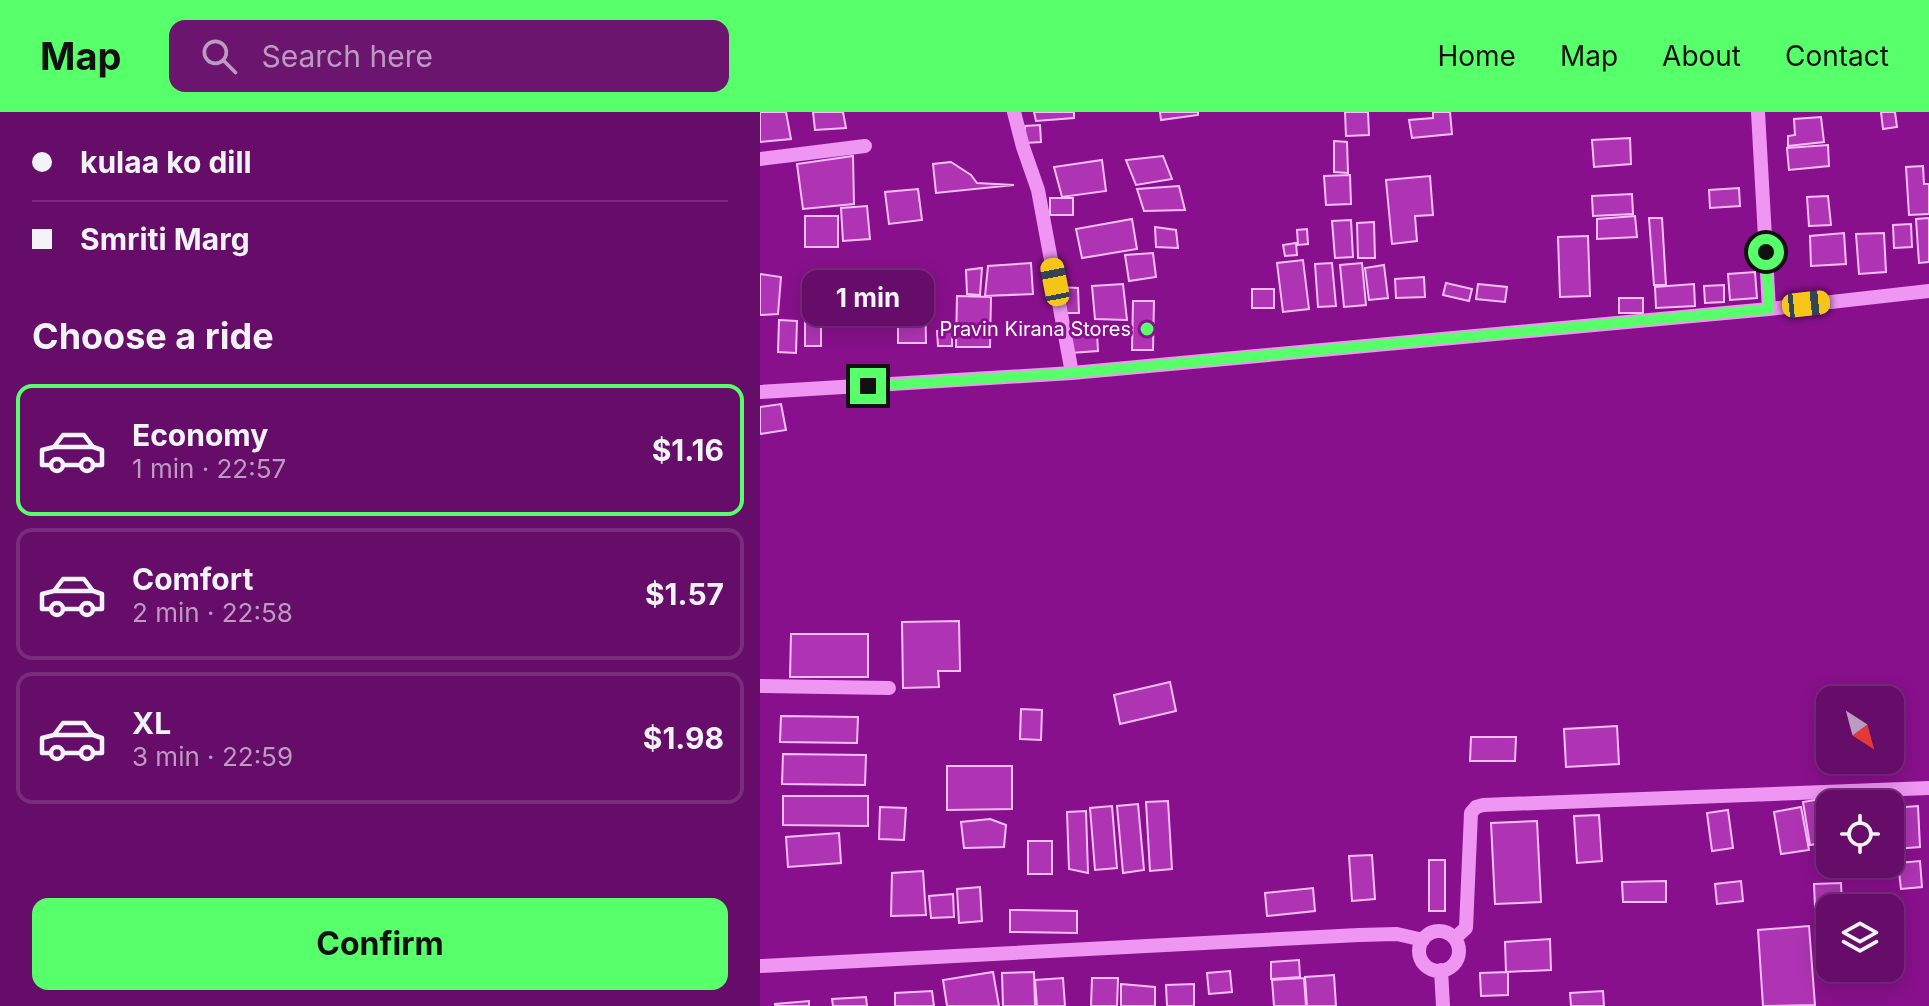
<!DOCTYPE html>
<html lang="en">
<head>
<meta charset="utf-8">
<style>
  :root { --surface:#660c69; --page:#6c156f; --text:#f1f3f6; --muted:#bc9bc0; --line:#792c7d; --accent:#57ff6b }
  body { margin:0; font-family:Inter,sans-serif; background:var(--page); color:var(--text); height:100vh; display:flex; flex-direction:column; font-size:30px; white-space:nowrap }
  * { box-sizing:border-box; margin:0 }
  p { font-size:26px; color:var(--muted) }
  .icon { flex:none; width:44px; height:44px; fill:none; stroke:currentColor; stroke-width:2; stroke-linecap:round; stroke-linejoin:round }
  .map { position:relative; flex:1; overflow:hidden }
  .panel { display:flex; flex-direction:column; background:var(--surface); width:760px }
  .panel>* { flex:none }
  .hud { display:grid; align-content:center; height:176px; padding:0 32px; background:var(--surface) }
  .needle { width:52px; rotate:144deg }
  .buttons { position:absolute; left:1056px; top:574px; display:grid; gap:16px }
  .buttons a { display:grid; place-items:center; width:88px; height:88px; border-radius:16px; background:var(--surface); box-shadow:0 4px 20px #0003,0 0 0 2px var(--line); font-size:40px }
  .end { position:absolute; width:36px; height:36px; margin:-18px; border:10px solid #57ff6b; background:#111; box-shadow:0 0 0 4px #111 }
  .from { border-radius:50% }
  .bubble { position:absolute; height:56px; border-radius:16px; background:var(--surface); box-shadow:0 4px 20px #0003,0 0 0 2px var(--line); font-size:26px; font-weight:700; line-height:56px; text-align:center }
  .car { position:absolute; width:24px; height:48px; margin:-24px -12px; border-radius:10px; box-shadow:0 0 6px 2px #0007; background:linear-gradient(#f5c518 24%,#345 0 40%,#f5c518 0 76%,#345 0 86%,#f5c518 0) }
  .hud b { display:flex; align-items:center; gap:28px; height:76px; font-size:30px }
  .hud b+b { border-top:2px solid var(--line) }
  .hud i { width:20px; height:20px; background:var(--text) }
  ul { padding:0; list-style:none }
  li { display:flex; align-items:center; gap:24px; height:132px; margin:0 16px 12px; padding:0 16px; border:4px solid var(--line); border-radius:16px }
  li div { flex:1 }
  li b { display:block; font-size:30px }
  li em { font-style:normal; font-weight:700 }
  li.active { border-color:var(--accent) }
  li>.icon { width:72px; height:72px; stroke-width:1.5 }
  h2 { padding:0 32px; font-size:36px; line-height:96px }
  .button { display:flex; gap:16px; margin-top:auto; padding:16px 32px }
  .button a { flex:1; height:92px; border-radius:16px; background:var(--accent); color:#111; font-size:32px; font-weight:700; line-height:92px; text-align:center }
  header { display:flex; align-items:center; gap:48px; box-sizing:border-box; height:112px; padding:0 40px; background:var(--accent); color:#111 }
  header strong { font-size:38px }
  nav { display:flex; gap:44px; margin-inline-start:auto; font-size:28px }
  .search { width:560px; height:72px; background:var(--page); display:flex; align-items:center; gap:20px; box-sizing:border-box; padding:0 28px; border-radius:16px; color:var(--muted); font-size:30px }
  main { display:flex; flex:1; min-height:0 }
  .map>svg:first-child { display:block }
</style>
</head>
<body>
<header>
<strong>Map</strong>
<div class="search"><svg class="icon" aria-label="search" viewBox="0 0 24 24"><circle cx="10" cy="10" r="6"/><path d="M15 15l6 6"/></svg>Search here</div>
<nav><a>Home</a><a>Map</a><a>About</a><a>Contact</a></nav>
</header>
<main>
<section class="panel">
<div class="hud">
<b><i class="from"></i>kulaa ko dill</b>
<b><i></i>Smriti Marg</b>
</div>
<h2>Choose a ride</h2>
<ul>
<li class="active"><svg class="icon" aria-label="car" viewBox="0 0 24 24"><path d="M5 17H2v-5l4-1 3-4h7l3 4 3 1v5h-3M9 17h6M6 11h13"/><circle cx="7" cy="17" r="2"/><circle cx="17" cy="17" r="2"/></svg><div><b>Economy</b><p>1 min · 22:57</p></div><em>$1.16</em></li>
<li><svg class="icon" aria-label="car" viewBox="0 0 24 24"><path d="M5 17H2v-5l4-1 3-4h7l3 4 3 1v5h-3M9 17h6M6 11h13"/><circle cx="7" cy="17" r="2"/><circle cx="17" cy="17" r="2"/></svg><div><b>Comfort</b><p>2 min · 22:58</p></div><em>$1.57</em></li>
<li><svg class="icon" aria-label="car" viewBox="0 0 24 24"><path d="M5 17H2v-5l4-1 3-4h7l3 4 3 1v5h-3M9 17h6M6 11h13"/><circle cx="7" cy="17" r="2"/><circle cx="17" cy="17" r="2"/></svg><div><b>XL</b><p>3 min · 22:59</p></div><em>$1.98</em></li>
</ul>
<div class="button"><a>Confirm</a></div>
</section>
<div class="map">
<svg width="1169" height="894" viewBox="0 0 1169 894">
  <rect width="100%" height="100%" fill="#88108c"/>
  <path fill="#af34b3" stroke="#fabdfd" stroke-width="2" d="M0,0H26L31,27L0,30Z
    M53,0H83L86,16L55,18Z
    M274,0H314V6L276,9Z
    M400,0H438V3L401,8Z
    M585,0H608L609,23L586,24Z
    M673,0H690L692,22L652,26L649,8L673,6Z
    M1121,0H1135L1137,15L1123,17Z
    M1061,5L1064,30L1028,34V24L1035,23L1034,7Z
    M280,13L281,30L265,31V14Z
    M870,26L871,52L834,55L832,28Z
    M574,29L587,30L588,61L574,60Z
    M1068,33L1069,54L1029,58L1027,36Z
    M93,44L94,92L43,97L37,52Z
    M403,44L412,67L376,73L366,48Z
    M342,48L346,79L302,85L294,55Z
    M191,50L211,63L217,71L254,73L176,81L173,52Z
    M1163,54L1164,72H1169V102L1149,103L1146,55Z
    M590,63L591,92L566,93L564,64Z
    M670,64L673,103L655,104L657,129L632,132L626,68Z
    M419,74L425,98L384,99L377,77Z
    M979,76L980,94L950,96L949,78Z
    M158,77L162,108L129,112L125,80Z
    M872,82L873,102L833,104L832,84Z
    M1068,84L1071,113L1049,114L1047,85Z
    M290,86H313V103H290Z
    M107,94L110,127L83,129L81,96Z
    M45,104H78V135H45Z
    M875,104L877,125L837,127V107Z
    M889,106H902L906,173H894Z
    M1169,106V150L1159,151L1156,107Z
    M372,107L377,137L322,146L316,117Z
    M591,108L593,145L575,146L572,109Z
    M614,110L615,146H598L597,111Z
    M1151,112L1152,135L1134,136L1133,113Z
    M395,115L416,118L418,136L396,135Z
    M547,117L548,132L538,133L537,118Z
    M1084,121L1086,152L1051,154L1050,124Z
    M1124,121L1126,160L1099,162L1096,122Z
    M828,124L830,184L800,185L798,125Z
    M536,131L537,143L525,144L523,133Z
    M393,141L396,165L369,169L365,143Z
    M543,148L549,197L523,200L517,151Z
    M271,151L273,182L225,184L228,154Z
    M572,151L576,194L558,195L555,152Z
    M602,151L606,193L584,195L580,153Z
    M624,153L628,186L609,188L605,156Z
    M222,156L220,183L207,182L206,158Z
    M995,160L997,186L970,188L968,162Z
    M0,162L21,165L18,202L0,203Z
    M664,165L665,185L636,186L635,167Z
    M686,171L712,177L709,189L683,183Z
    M149,172H165L166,231H138V201H150Z
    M363,172L367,208L335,207L332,174Z
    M718,172L747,175L745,190L716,187Z
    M934,172L935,194L896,196L895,175Z
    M964,173V190L945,191L944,174Z
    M299,175L318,176L319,201H304Z
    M492,177H514V196H492Z
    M197,184L231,185L230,235H196Z
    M859,186H883V201H859Z
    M373,189H394L393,238H372Z
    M45,201H61V234H45Z
    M19,208L37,209L36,241L18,240Z
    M192,218V234H178L177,219Z
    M337,221L338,239L311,241L310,223Z
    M21,292L26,318L0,322V295Z
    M199,509L200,559H178L179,575L143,576L142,510Z
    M31,522H108V565H30Z
    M410,570L416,599L360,612L354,583Z
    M261,597L282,598L281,628L260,627Z
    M21,604L98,605L97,631L20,630Z
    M857,614L859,652L806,655L804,617Z
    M711,625H756L755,649H710Z
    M23,642L106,643L105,673L22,672Z
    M187,654H252V697L187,698Z
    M23,684H108V714L23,713Z
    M1066,686L1070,730L1050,733L1043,690Z
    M408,689L412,757L390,759L386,690Z
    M378,692L384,758L363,761L357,694Z
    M352,694L357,756L335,758L330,696Z
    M1158,694L1160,735L1134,737L1132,696Z
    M120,695L146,696L144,728L119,727Z
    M1041,695L1049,738L1021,742L1014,700Z
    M968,698L973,736L952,739L947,701Z
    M326,699L328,761L309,757L307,700Z
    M839,703L842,749L817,751L814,704Z
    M230,707L246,713L244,735L204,736L201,710Z
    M777,709L781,790L735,792L731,711Z
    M79,721L81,751L28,755L26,725Z
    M268,729H292V762H268Z
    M612,743L615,787L592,789L589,744Z
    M669,748H685V799H669Z
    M1160,749L1162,775L1141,777L1138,751Z
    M163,759L166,803L131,804L132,761Z
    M906,769V790H863L862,770Z
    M981,769L983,789L957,792L955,772Z
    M1081,771L1082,793L1055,795L1054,772Z
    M220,775L222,809L199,811L197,777Z
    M553,776L555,799L507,804L505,781Z
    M193,782L194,805L171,806L169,784Z
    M250,798L317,799V821L250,820Z
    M1049,814L1055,893L1003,894L998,818Z
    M790,827L791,858L746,860L745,830Z
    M539,848L540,865L511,867V850Z
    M470,859L472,880L449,882L447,861Z
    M233,860L239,894H187L183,868Z
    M274,860L275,894H243L242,861Z
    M748,860V883L721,884L720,861Z
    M574,863L576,894H547L545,865Z
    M303,866L305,894H277L275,868Z
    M332,866H358L357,894H331Z
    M544,866L546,894H514L512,868Z
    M361,872L395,875V894H361Z
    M434,872V894H407L406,873Z
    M172,879L174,894H135V881Z
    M843,879L844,894H811L810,881Z
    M106,885L107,894H73L72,887Z
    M49,889V894H15V892Z"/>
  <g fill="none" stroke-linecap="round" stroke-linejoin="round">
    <path stroke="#ee96f2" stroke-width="14" d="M254,0L263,35L278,78L312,261
      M998,0L1009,197
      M0,47L105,34
      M0,280L312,261L1009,197L1169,179
      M0,574L129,576
      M659 839a20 20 0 1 1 40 0a20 20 0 1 1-40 0Z
      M695,826L706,816L711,701L716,695L723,693L1169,676
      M0,854L599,823L637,822L663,828
      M681,858L683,894"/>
  </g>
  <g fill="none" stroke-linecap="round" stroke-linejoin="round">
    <path stroke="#57ff6b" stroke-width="10" d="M108,274L312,261L1009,197L1006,140"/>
  </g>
  <circle fill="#57ff6b" stroke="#88108c" stroke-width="3" cx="387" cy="217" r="8"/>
  <g text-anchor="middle" stroke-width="6" stroke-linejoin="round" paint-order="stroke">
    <g font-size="20" fill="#fff" stroke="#88108c" text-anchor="end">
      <text x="371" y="224">Pravin Kirana Stores</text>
    </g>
  </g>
</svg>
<div class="buttons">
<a><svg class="needle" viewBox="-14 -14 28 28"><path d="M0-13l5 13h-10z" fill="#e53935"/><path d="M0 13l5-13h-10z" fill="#bc9bc0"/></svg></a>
<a><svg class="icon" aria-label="locate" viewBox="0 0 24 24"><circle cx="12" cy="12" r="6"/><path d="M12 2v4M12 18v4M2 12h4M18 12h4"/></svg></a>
<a><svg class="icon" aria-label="layers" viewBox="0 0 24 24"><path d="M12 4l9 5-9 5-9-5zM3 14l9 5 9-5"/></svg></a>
</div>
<i class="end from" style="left:1006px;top:140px"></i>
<i class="end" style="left:108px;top:274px"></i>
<div class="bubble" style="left:42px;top:158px;width:132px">1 min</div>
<i class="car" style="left:295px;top:170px;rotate:349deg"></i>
<i class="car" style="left:1046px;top:192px;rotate:84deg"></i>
</div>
</main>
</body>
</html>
